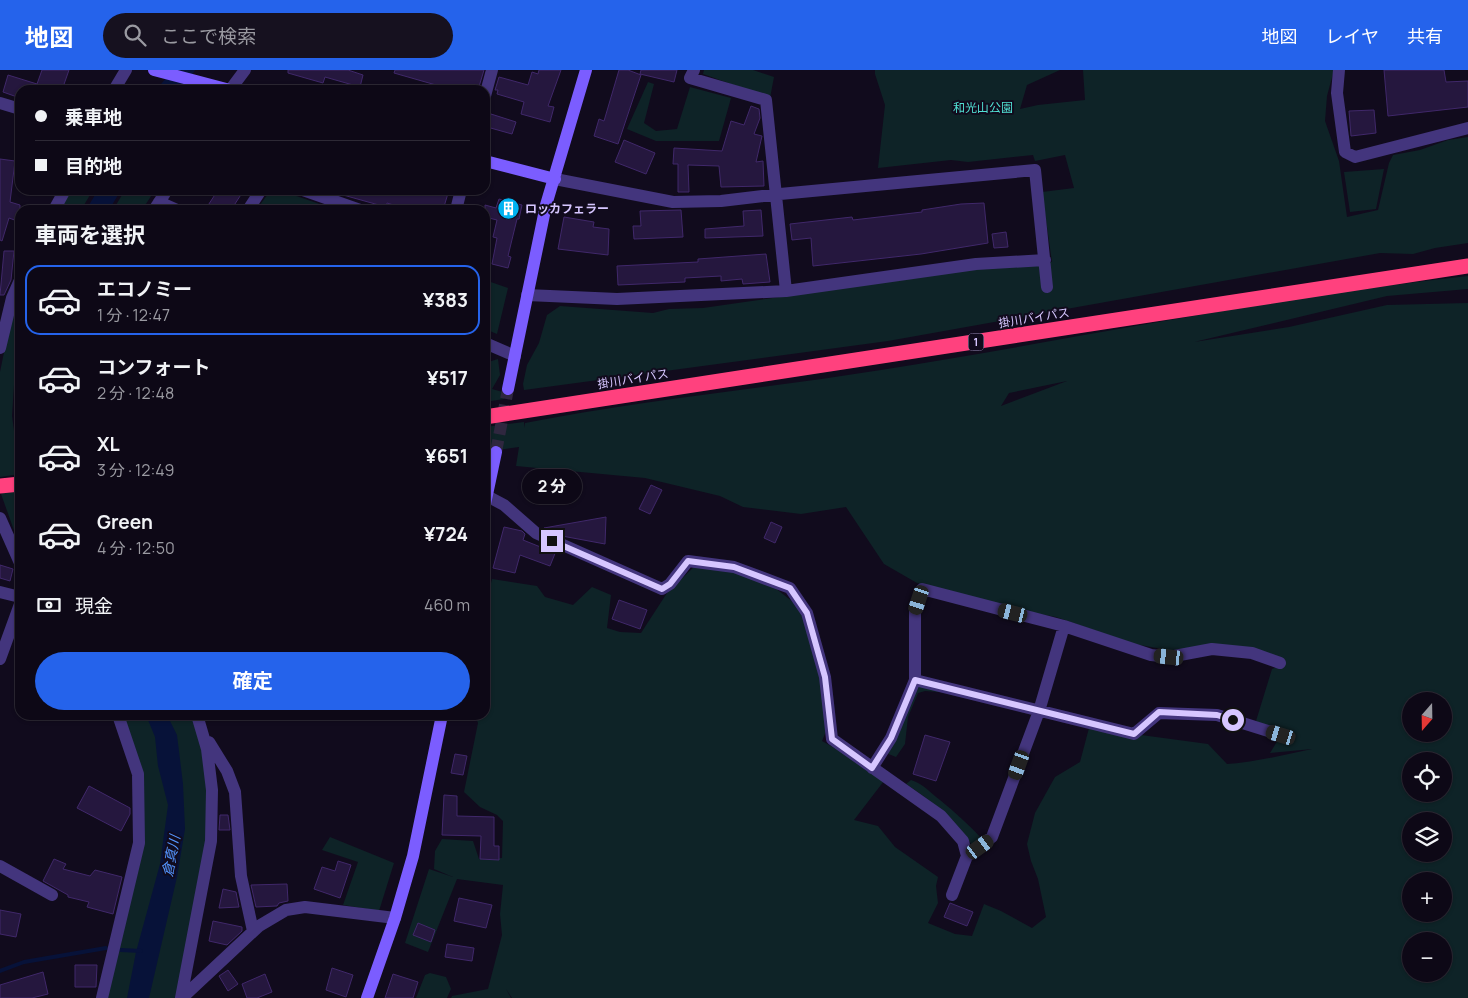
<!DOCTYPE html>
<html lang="ja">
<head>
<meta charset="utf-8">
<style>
  :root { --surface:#0d0816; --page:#16111f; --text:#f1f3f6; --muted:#9a9aa1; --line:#2d2935; --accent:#2563eb }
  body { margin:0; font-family:Manrope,"Noto Sans JP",sans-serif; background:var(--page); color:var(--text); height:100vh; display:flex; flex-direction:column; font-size:19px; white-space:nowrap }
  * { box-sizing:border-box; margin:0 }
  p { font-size:16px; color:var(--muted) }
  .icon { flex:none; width:28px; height:28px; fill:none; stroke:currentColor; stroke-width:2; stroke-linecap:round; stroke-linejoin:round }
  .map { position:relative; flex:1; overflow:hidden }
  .details { position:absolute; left:15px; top:135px; width:475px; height:515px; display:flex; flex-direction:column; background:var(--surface); border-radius:15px; box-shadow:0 1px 4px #0004,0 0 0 1px var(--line) }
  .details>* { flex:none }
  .hud { position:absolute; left:15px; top:15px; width:475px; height:110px; border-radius:15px; box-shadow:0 1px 4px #0004,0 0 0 1px var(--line); display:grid; align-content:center; height:110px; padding:0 20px; background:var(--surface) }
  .needle { width:32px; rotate:200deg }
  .controls { position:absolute; left:1402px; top:622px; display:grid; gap:10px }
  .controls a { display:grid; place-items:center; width:50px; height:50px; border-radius:50%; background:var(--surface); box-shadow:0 1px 4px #0004,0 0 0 1px var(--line); font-size:25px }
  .end { position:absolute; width:22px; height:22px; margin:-11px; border:6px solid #d6c6ff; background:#111; box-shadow:0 0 0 2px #111 }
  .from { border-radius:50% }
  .bubble { position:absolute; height:35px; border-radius:18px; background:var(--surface); box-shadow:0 1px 4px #0004,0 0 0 1px var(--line); font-size:16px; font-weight:700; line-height:35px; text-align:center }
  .car { position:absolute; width:15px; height:30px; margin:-15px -8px; border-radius:6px; box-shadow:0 0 4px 1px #0007; background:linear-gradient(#222 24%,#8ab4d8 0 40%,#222 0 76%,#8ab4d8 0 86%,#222 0) }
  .hud b { display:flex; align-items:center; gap:18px; height:48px; font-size:19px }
  .hud b+b { border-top:1px solid var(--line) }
  .hud i { width:12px; height:12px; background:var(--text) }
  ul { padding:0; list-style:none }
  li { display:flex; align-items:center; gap:15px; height:70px; margin:0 10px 8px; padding:0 10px; border:2px solid transparent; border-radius:15px }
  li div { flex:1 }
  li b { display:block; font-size:19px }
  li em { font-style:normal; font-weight:700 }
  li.selected { border-color:var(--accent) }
  li>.icon { width:45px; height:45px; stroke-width:1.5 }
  h2 { padding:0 20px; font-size:22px; line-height:60px }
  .pay { display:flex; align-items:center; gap:12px; height:55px; padding:0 20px; font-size:19px }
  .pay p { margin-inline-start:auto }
  .primary-button { display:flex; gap:10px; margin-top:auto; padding:10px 20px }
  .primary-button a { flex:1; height:58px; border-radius:30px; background:var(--accent); color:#fff; font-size:20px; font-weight:700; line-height:58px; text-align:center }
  header { display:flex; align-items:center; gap:30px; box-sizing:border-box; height:70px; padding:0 25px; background:var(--accent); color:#fff }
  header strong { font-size:24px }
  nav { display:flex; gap:28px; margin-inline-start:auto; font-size:18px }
  .search { width:350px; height:45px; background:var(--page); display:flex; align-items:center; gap:12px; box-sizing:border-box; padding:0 18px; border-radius:28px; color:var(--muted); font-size:19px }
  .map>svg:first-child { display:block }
</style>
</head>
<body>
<header>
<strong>地図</strong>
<div class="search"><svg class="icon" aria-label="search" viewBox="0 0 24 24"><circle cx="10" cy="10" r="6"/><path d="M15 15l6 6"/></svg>ここで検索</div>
<nav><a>地図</a><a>レイヤ</a><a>共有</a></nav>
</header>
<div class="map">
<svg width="1468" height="928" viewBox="0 0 1468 928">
  <rect width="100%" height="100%" fill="#110b1d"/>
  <path fill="#0e2327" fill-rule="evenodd" d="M704,0H753L774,7L770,28L703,4Z
    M875,0H1060L1027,15L1020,39L1038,35L1085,30L1083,0H1334L1327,26L1325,51L1339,91L1347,147L1378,140L1389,93L1393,85L1420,80L1448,70L1468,67V173L1435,178L1413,184L1380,183L888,271L524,320L523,314L527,295L539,273L547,245L560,236L653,243L669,239L703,238L1033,191L1052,192L1042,122L1074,118L1065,85L1035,91L1033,85L968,92L951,90L878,98L885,35L875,4Z
    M648,12L654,14L644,53L656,61L677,59L690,17L731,28L719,71H656L627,59Z
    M1384,99L1376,139L1350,142L1344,102Z
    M69,120H93L81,140H59Z
    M125,120H155L142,140H113Z
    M271,120H279L337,140H256Z
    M1468,206V219L1387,226L1194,272L1289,257L1387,235L1468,233V928H512L506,919L511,928H451L452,926L488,919L502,865L500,844L503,815L457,809L428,882L405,873L429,799L453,807L434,799L435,781L442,769L473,771L479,789L502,788L503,751L497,745L480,737L464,722L478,653L475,645H485V538L492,509L537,516L545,527L573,535L592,517L611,525L607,558L620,562L641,563L667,523L699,492L761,507L807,543L829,654L822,671L887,707L854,750L878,756L895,777L938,807L936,816L938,833L928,853L955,864L972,866L984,834L1001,841L1032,858L1046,847L1038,809L1031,791L1027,774L1035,743L1055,707L1080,692L1089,658L1208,674L1227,694C1256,692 1284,685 1312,679L1270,683L1281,665L1256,651L1272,599L1283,595L1212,579L1168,580L1134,574L1056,547L962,530L917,513L884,494L846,437L801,444L743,437L720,426L645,408L516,396L519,377L485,382V357L524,352V358L525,353C643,330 762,319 881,300C1077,269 1271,227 1468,206ZM1067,311L1001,336L1009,323ZM1411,631H1444V664H1411ZM1411,691H1444V724H1411ZM1411,751H1444V784H1411ZM1411,811H1444V844H1411ZM1411,871H1444V904H1411Z
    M485,210L508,218L497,264L485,259Z
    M20,218V285L15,300L12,346L20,404L0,407V302L15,228Z
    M498,289L500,305L492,319L506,323L504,329L485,332V293Z
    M20,413V477L1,424Z
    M915,613L941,619L938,622L925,621L918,623L908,647L905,674L896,687L886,683Z
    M117,645H197L211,707L207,792L179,928H102L139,773L143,719Z
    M911,710C924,714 929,722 940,730C955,742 969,755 983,770L972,775C955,749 932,731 906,714Z
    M330,767L394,793L379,841L343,835L358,792L322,780Z
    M430,903L446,907L451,919L447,928H416L425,905Z"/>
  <path fill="#071239" d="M173,0H195L184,20H156Z
    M98,120H121L109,140H86Z
    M20,294V422H17C16,381 9,335 20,294Z
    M146,645H167L177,665L183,714L185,759L177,807L149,928H127L136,882L160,794L168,735L158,696L155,667Z"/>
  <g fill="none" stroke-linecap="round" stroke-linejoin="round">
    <path stroke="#071239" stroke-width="4" d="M121,880L141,881
      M0,901L24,892L106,878"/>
  </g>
  <path fill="#25173e" stroke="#40286a" d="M42,0H69L62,20H20V28L3,22L8,5L37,14Z
    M288,0H348L363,5L360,17L325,7L323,13L288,3Z
    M395,0H484L478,20H442L443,17L394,3Z
    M539,0H561L548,36L554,37L550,52L521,44L524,32L497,24L498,20H495L499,7L528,15L532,2L538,4Z
    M619,0H628L641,5L618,74L594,66L599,49L604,51Z
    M641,0H677L674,12L640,4Z
    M1384,0H1444L1446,12L1468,11V37L1388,46Z
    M751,36L759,39L760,48L754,64L762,66L756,92L763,91L764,116L721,117L719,96L688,95L689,122H678V94H673L674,78L722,81L731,51L744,55Z
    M1374,40L1376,63L1351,66L1349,41Z
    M491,44L516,52L512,64L487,57Z
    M624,70L655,83L646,104L615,92Z
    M0,89L15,91L10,132L20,135V152L9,148L2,171L0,170Z
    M218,120H244L231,140H205Z
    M336,120H449L443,140H410L387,133L386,137L336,123Z
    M499,129L522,135L519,149H517L508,186L511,187L508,198L492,194L497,168L493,167L497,150L485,147V135L496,138Z
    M984,133L988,173L921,184L813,196L811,168L792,170L790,154L852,147L853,150L922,142V140L961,134Z
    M681,140L683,167L634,169L633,156H641L640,141Z
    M761,140L763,166L705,168V159L744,156L743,141Z
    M564,147L594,152L593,157L609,159L608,185L558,179Z
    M1006,162L1008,177L994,178L992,164Z
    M4,181H14L11,210L4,225H0Z
    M766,184L770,212L743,214L742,209L721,211V206L685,208V212L618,215L617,196L698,192V189Z
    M651,415L662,420L650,444L639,439Z
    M606,447L605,474L562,466L544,458Z
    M771,452L782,457L775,473L764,468Z
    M504,457L522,461L525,464L523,470L548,480L549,478L556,481L550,496L520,485L515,503L493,498Z
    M0,495L13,499L10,511L0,508Z
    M619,530L647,540L640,559L612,549Z
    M925,665L950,672L936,711L913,704Z
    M455,684L467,686L463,705L451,703Z
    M89,716L130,738V744L121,761L77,738Z
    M444,725L457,726V746L494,747V776H499V790L480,789L481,766L442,765Z
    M220,745H228L230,760H219Z
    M54,789L66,794L63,799L90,806L95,800L122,807L113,844L87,837L89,832L68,827V825L43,811Z
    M338,791L351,795L340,828L314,819L322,797L335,801Z
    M287,814L288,831L279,833L277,836L256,837L251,815Z
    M223,819L236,822L239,837L219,838Z
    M459,828L492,835L486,858L454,851Z
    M950,833L973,842L967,856L944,847Z
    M0,840L21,844L16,867L0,864Z
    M213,851L242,857V861L227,875L209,871Z
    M418,853L435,860L431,872L413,865Z
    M447,874L474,878L472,891L445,887Z
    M75,895H97L96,917H75Z
    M332,898L353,905L346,927L326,920Z
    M228,900L238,914L228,921L219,906Z
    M43,902L48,924L32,928H0V915Z
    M265,904L272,922L257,928H247L242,914Z
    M393,904L418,912L413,928H385Z"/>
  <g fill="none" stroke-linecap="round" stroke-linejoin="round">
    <path stroke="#2f273f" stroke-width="12" stroke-dasharray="12 6" stroke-linecap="butt" d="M496,382L508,319"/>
    <path stroke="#43357d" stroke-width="12" d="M694,0L690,8L766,30L786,221
      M1339,0L1337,23L1345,82L1355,87L1468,58
      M114,20L126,0
      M230,20L245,0
      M485,26L492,0
      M0,33L20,39
      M555,109L673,132L721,131L780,124L1035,100L1047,217
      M303,120L360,140
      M159,132L177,140
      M54,140L65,120
      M154,140L167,120
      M248,140L261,120
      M456,140L461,120
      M527,225L617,229L786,221L976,194L1045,190
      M485,273L515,286
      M0,278L12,228L20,210
      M487,426L504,435L536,463L662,519L670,514L688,491L734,497L790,518L807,543L825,607L832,669L941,746L963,771L967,786
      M0,448L20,493
      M0,522L20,527
      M0,589L20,534
      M915,610L1134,664L1159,643L1217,645L1284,666
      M209,672L227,701L235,722L241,806L253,861
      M872,698L891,668L915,610V541L922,519L1064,556L1151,585L1169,587L1212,579L1252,583L1280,593
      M0,796L52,825
      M952,825L967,786L992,767L1039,641L1064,556
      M102,928L139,773L138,704L118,645
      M181,928L211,771L212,720L207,679L197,645
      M182,928L259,856L286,840L305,837L395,848"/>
    <path stroke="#7b5dff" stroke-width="12" d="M154,0L230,20
      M485,91L555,109
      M508,319L546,135L586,0
      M485,434L496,382
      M367,928L395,848L413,786L442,645"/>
    <path stroke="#ff417e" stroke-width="15" d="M485,347L1468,196
      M0,416L20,414"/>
  </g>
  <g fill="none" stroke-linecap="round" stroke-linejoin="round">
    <path stroke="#d6c6ff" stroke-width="6" d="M552,471L662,519L670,514L688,491L734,497L790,518L807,543L825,607L832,669L872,698L891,668L915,610L1134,664L1159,642L1217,645L1233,650"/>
  </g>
  <defs>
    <symbol id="building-disc" viewBox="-11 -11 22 22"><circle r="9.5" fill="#00b3f1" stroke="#110b1d"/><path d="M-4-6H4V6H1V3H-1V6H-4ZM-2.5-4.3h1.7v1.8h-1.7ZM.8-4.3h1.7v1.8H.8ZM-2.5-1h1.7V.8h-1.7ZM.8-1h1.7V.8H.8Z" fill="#fff"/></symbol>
  </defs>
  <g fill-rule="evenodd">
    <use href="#building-disc" x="496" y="126" width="25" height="25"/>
  </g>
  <g text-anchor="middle" stroke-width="4" stroke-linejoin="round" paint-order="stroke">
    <rect fill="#110b1d" stroke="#9b8ebb" stroke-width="1" x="968.5" y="263.5" width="15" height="17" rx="4"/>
    <g font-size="11" font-weight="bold" fill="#d6c6ff">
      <text x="976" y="276">1</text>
    </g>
    <g font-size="12" fill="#51e0d3" stroke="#110b1d">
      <text x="983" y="42">和光山公園</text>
    </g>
    <g font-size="12" font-weight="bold" fill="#d6c6ff" stroke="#110b1d" text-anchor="start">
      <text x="525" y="143">ロッカフェラー</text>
    </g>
    <g font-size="12" fill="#d6c6ff" stroke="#110b1d">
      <text transform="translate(1034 248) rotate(-9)" y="4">掛川バイパス</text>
      <text transform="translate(633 309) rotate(-9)" y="4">掛川バイパス</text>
    </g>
    <g font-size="14" font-style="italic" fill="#5495ff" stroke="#110b1d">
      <text transform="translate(171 786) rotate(-79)" y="5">倉真川</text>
    </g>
  </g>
</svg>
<div class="controls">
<a><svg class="needle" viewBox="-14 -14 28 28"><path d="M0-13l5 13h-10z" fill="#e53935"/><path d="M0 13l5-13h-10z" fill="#9a9aa1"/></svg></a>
<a><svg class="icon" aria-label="locate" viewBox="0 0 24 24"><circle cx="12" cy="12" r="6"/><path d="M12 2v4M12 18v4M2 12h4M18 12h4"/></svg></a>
<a><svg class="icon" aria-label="layers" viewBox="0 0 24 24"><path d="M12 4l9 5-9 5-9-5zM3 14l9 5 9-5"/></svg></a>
<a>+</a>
<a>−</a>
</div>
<i class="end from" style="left:1233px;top:650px"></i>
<i class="end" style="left:552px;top:471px"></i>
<div class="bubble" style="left:522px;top:399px;width:60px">2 分</div>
<i class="car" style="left:919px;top:530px;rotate:198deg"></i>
<i class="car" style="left:1013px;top:543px;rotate:284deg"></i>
<i class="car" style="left:1169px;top:587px;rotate:276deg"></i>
<i class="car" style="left:1281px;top:665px;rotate:287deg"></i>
<i class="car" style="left:1019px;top:695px;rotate:200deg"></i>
<i class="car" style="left:980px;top:777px;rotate:54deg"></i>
<div class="hud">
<b><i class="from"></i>乗車地</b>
<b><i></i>目的地</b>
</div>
<section class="details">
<h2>車両を選択</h2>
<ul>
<li class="selected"><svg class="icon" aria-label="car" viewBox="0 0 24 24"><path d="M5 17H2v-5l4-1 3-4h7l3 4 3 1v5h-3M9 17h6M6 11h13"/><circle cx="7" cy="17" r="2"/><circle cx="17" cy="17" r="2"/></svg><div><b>エコノミー</b><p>1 分 · 12:47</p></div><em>¥383</em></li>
<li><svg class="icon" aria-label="car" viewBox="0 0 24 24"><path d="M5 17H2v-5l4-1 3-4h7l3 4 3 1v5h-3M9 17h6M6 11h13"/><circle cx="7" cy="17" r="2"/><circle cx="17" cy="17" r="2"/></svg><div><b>コンフォート</b><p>2 分 · 12:48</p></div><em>¥517</em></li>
<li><svg class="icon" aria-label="car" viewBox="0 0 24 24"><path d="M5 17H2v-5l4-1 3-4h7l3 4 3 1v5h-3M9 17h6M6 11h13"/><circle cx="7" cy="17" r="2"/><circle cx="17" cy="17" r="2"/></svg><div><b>XL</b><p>3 分 · 12:49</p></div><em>¥651</em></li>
<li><svg class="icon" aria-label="car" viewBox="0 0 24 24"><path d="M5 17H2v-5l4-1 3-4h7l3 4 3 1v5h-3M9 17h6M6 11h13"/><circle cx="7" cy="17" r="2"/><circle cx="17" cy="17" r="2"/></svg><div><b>Green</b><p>4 分 · 12:50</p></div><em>¥724</em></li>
</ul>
<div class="pay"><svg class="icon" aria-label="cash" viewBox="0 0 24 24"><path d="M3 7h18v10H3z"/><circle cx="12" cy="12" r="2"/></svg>現金<p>460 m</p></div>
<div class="primary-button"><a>確定</a></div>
</section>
</div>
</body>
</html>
